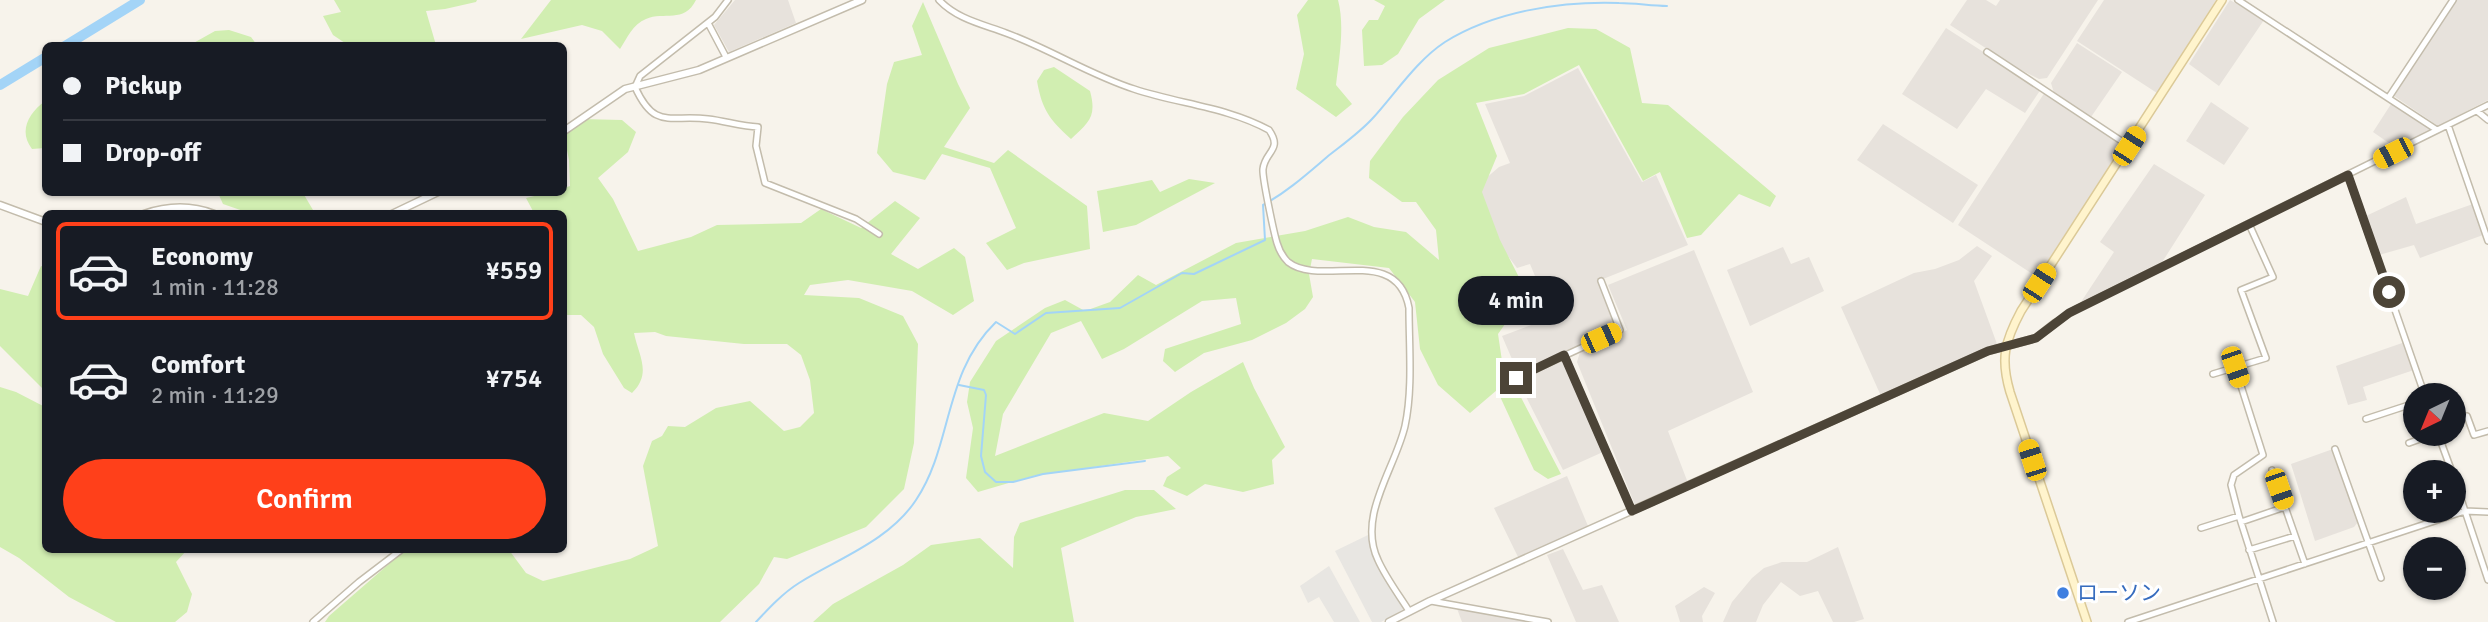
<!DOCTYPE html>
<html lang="en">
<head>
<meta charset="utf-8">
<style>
  :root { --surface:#171b24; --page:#20242c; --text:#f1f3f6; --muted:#9ea1a6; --line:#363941; --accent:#ff401a }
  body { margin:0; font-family:Signika,"Noto Sans JP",sans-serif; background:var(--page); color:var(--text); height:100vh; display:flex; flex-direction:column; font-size:26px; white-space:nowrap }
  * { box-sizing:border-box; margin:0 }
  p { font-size:23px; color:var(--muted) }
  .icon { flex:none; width:38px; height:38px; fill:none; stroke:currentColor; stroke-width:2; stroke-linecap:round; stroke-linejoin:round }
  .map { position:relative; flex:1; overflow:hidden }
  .drawer { position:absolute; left:42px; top:210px; width:525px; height:343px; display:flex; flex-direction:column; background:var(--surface); border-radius:10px; box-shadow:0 2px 5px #0004 }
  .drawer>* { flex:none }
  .banner { position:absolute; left:42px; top:42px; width:525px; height:154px; border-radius:10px; box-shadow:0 2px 5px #0004; display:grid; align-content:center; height:154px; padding:0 21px; background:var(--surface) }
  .needle { width:46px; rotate:223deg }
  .buttons { position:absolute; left:2403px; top:383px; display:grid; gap:14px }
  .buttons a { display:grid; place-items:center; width:63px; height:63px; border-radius:50%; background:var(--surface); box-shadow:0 2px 5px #0004; font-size:35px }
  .end { position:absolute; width:32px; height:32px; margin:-16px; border:9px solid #4c4437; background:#fff; box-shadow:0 0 0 4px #fff }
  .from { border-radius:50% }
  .bubble { position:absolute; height:49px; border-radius:24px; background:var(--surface); box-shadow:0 2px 5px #0004; font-size:23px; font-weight:600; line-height:49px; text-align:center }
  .car { position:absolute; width:21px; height:42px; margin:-21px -10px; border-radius:9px; box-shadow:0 0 5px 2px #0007; background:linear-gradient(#f5c518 24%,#345 0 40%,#f5c518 0 76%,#345 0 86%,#f5c518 0) }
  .banner b { display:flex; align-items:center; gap:24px; height:66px; font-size:26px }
  .banner b+b { border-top:2px solid var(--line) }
  .banner i { width:18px; height:18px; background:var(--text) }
  ul { padding:12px 0 0; list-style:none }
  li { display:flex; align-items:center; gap:21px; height:98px; margin:0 14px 10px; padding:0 7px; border:4px solid transparent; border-radius:10px }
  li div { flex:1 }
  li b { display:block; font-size:26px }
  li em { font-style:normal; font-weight:600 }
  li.active { border-color:var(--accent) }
  li>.icon { width:63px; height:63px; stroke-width:1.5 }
  .primary-button { display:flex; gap:14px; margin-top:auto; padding:14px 21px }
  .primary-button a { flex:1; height:80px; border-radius:42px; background:var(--accent); color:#fff; font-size:28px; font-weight:600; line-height:80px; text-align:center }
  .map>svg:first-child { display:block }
</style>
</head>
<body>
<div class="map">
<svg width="2488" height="622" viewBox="0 0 2488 622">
  <rect width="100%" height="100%" fill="#f7f3eb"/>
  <path fill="#e7e2dc" d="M735,0H788L796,23L729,52L714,25Z
    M1967,0H1986L1996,6L2000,0H2098L2047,78L2039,79L2015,67L1950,25Z
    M2104,0H2216L2157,93L2077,41Z
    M2230,0L2264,20L2219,86L2189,64Z
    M2456,0H2488V100L2438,126L2394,96Z
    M1946,28L2041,89L2025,113L1986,89L1957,129L1902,94Z
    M2077,43L2122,72L2091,117L2054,93L2051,83Z
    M1578,68L1642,182L1656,175L1688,245L1598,281L1613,322L1609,332L1518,373L1502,336L1552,317L1530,264L1517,268L1489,231L1477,186L1499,167L1510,163L1485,104L1524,96Z
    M2045,92L2124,145L2037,277L1958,225Z
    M2393,101L2433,130L2396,148L2373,132Z
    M2211,102L2249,128L2224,165L2186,141Z
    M1883,124L1978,185L1953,223L1857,160Z
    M2154,164L2205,195L2159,267L2079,305L2114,252L2100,242Z
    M2406,197L2416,224L2473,204L2483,235L2420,258L2414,245L2379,255L2366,216Z
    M1977,246L1992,256L1974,281L1997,344L1881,396L1841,307L1914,273L1935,269L1959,260Z
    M1783,247L1791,264L1809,257L1824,291L1750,326L1727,270Z
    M1694,250L1753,392L1668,431L1688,483L1635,505L1577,362L1580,352L1627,330L1608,285Z
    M2405,342L2414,370L2363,387L2367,400L2348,405L2336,366Z
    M1563,359L1603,452L1563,470L1518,381Z
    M2333,449L2358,522L2354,527L2315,541L2291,464Z
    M1567,476L1588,526L1519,559L1494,508Z
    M1838,547L1864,619L1854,622H1833L1818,591L1800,596L1781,582L1763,605L1756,622H1723L1732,602L1752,578L1764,568L1782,562H1807Z
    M1563,549L1583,590L1602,585L1619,622H1576L1547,555Z
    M1704,587L1715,593L1702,616L1703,622H1680L1675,606Z
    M1456,606L1533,622H1462Z"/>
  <path fill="#d1eeb1" d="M334,0H477L476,2L445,9L426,11L436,45H348L333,35L323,16L341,12Z
    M551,0H696C684,24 664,11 646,19C633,24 627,38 620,49L602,31L582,25L521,39Z
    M1308,0H1338C1345,26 1339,59 1336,85L1352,104L1336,117L1296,89L1304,54L1297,15Z
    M1374,0H1445L1419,19L1398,54L1382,65L1364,66L1362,30L1369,20H1378L1385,6Z
    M923,2L958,84L970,108L944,147L994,163L1008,150L1087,206L1090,249L1024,263L1007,270L986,243L1016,228L990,168L942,154L925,180L893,172L877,153L887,84L894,62L922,55L912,26Z
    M1568,28L1596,29L1630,48L1642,103L1668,105L1776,196L1770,207L1739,194L1701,235L1687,238L1660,172L1643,181L1579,65L1524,94L1476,103L1497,156L1482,192L1500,240L1527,293L1498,334L1502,361L1561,474L1548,479L1534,470L1497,390L1470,413L1438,385L1420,349L1415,302L1389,268L1312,259L1309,274L1313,297L1305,309L1286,323L1252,340L1204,353L1175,372L1163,361L1165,349L1241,324L1236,298L1202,301L1124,349L1102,359L1081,321L1051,333L1003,414L995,456L1104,413L1148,421L1191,392L1243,362L1254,388L1285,447L1272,460L1274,484L1243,492L1205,484L1187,496L1163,486L1167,477L1181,468L1168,456L1033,476L978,492L966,478L973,428L967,402L970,382L996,341L1045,308L1065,300L1085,311L1110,302L1138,275L1156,285L1236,243L1305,231L1348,217L1374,227L1406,232L1439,260L1436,230L1416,202H1402L1369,178L1370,161L1403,117L1438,80L1489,48Z
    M229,30L251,37L257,45H190L215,31Z
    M1054,67L1090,91C1097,117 1089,122 1071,139C1050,120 1042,110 1037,81L1044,70Z
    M45,101V148L32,149C18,131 29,113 45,101Z
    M581,119L622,120L636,132L628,152L598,178L613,199L638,251L691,237L717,225L801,223L821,209L861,228L895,201L920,218L891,254L918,269L954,248L965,257L974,301L953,315L912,291L848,280L810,285L804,295L859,298L903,316L918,344L914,443L904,489L866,527L787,559L774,557L759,584L720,622H325L329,616L405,550H509L526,573L543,581L630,559L658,546L643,466L652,441L662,436L668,426L685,427L716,408L750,401L784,431L800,427L814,413L810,380L801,355L787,344H744L666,336L655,332L634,333C639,357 652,373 632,393L624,388L603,354L594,327L581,315H564V214L534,213L526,198L547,193L564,192V188L570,186L569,160L564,135L573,123Z
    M1189,179L1215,183L1136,225L1103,232L1097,191L1152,180L1160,192Z
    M218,193H303L313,210L309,214L249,213L223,204Z
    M41,266L46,268L45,391L0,346V289L28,296Z
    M0,387L16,392L45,407L46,550H187L176,562L192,594L187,612L175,622H116L69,597L19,558L0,547Z
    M1125,490H1154L1176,509L1136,517L1061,548L1074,622H813L833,604L903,565L931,545L980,538L1013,568L1014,537L1020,523Z"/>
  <path fill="#e8e6e2" d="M1368,535L1375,562L1404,609L1381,622H1372L1335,551Z
    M1329,566L1360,622H1334L1319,597L1308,603L1300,586Z"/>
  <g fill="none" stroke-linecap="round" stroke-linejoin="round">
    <path stroke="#a3d4f7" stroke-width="2" d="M959,385L984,390L986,395L981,456L985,472L996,482H1013L1043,474L1145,461
      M756,622C769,608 783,593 799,583C839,558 889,541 916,500C953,445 943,373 996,322L1015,334L1046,313L1120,308L1182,273L1194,274L1265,240L1263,205C1287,192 1307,174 1327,157C1342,145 1359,133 1372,119C1395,94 1416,61 1445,42C1495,11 1562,1 1619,3C1635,3 1652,6 1667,6"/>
    <path stroke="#a3d4f7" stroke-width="10" d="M65,46L140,0
      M0,85L46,57"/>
    <defs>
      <path id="minor" d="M728,0L715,17L640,76L635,87C655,131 670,114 708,119C725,121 741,126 758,127L756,146L765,183L856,219L879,234
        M939,0C957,19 982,24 1006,33C1050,49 1090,75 1134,89C1179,104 1227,107 1269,130C1283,150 1265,151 1263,169C1262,177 1274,233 1277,243C1279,250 1283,257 1288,262C1321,288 1397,243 1409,308C1409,346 1413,389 1405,426C1395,469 1357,516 1378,560C1386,578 1399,595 1409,611
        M2238,0L2437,130
        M708,23L726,57
        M1987,52L2129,146
        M2389,97L2453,0
        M2477,111L2488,120
        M2448,125L2488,241
        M2348,175L2425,396
        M2055,323L2076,309L2488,105
        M1564,355L1632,511
        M2235,367L2263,455L2234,475L2231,485L2239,516
        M2213,374L2266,358L2241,290L2273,277L2249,224
        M1516,378L1620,330L1601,281
        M2366,419L2415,403
        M2454,420L2467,416L2474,435L2488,431
        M2438,434L2452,472
        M2409,443L2434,434
        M2335,449L2381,578
        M2272,470L2305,564
        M2454,478L2488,580
        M2241,522L2285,507
        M2201,528L2239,516L2273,622
        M2249,550L2295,536
        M1431,601L1548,622
        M313,622L359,582L401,550
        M2128,622L2465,511L2488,512"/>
      <path id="tertiary" d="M564,131L625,89L699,70L862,0
        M0,205L46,222
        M144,214C167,206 191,205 214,214
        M392,214L438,192
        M1389,622L1430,601L1988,351L2036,338L2055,323"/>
      <path id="secondary" d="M2087,622L2010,392C2000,358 2005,341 2021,311L2222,0"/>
    </defs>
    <use href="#minor" stroke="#c3bcac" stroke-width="8"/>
    <use href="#tertiary" stroke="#c3bcac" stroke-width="9"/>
    <use href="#secondary" stroke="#dbc997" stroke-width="10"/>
    <use href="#minor" stroke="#fff" stroke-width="5"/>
    <use href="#tertiary" stroke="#fff" stroke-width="6"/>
    <use href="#secondary" stroke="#fff4cd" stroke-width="7"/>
  </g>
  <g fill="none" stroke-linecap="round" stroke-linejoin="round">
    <path stroke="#4c4437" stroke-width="9" d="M1516,378L1564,355L1632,511L1988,351L2036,338L2069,313L2348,175L2389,292"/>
  </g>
  <circle fill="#3f7fe0" stroke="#fff" stroke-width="2.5" cx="2063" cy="593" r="7"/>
  <g text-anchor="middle" stroke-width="6" stroke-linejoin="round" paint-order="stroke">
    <g font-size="21" fill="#366cbe" stroke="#fff" text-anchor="start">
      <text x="2077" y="600">ローソン</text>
    </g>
  </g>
</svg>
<div class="buttons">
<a><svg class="needle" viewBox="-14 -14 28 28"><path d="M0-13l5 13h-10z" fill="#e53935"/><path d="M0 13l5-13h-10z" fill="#9ea1a6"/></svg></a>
<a>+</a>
<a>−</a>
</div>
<i class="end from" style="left:2389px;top:292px"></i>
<i class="end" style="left:1516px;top:378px"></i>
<div class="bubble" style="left:1458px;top:276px;width:116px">4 min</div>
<i class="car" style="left:2129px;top:146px;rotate:33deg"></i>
<i class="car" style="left:2393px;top:153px;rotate:243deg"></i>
<i class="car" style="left:2039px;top:283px;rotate:33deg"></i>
<i class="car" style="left:1601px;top:338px;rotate:66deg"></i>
<i class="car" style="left:2235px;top:367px;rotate:161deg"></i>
<i class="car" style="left:2032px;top:460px;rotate:342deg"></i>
<i class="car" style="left:2279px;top:489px;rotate:161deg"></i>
<div class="banner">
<b><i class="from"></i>Pickup</b>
<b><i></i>Drop-off</b>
</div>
<section class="drawer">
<ul>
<li class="active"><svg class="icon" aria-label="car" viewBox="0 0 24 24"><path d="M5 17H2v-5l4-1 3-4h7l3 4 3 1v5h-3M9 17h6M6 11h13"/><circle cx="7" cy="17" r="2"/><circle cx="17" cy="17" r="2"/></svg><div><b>Economy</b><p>1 min · 11:28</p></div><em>¥559</em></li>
<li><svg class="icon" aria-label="car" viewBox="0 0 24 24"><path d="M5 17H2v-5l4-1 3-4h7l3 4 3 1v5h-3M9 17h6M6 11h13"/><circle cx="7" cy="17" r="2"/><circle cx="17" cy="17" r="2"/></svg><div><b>Comfort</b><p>2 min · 11:29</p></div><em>¥754</em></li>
</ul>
<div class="primary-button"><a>Confirm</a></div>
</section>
</div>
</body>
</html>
